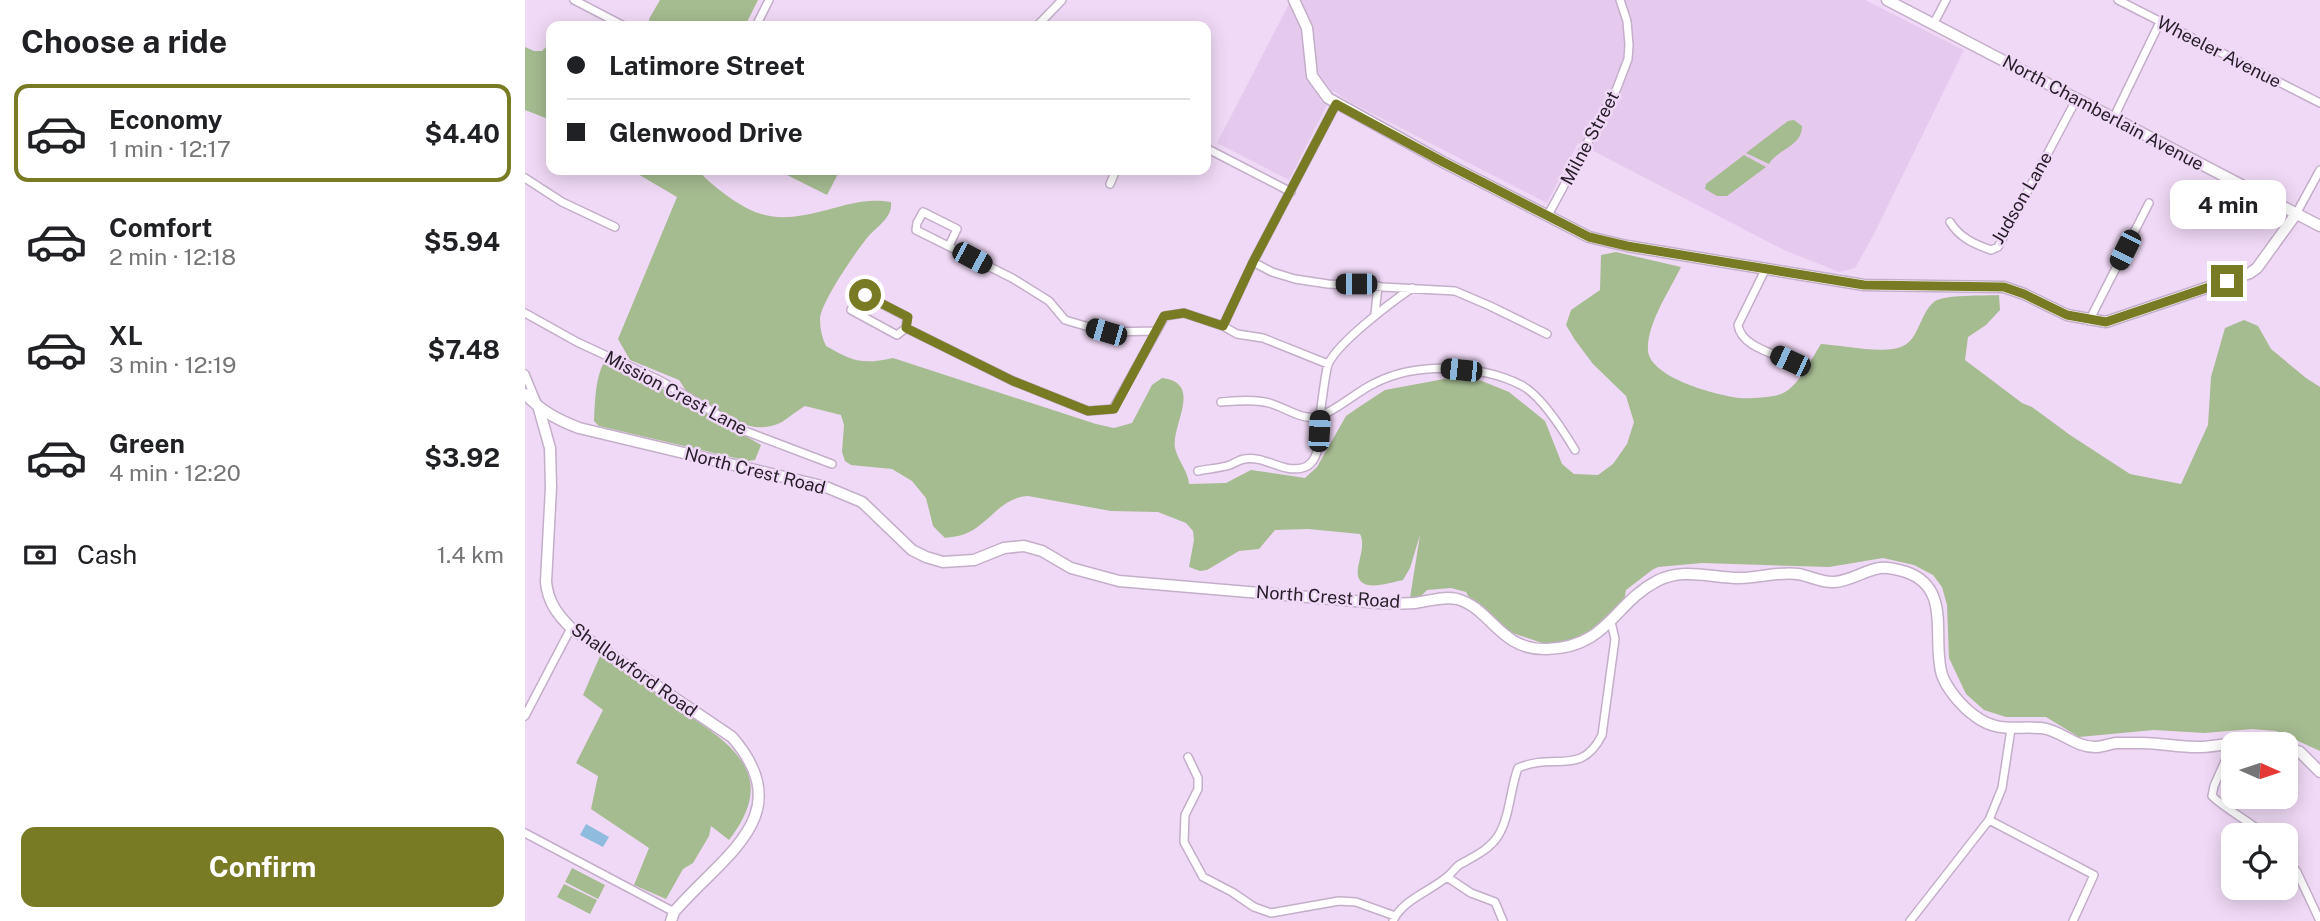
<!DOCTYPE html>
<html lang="en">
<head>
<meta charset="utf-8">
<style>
  :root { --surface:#fff; --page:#f2f2f2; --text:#202124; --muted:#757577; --line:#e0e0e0; --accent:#787b23 }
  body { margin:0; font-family:"Public Sans",sans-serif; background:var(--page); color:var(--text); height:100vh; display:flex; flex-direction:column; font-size:26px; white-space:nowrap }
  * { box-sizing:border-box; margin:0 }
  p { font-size:23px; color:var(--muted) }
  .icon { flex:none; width:38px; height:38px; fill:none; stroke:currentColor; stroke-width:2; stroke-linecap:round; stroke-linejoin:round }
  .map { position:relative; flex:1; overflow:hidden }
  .details { display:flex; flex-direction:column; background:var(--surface); width:525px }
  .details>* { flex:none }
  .hud { position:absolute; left:21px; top:21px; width:665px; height:154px; border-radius:14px; box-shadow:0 4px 18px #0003; display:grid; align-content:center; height:154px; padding:0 21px; background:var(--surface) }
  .needle { width:46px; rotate:93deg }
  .controls { position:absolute; left:1696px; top:732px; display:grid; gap:14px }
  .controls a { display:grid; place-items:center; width:77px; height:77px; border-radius:14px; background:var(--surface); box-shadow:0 4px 18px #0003; font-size:35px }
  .end { position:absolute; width:32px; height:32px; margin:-16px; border:9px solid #787b23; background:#fff; box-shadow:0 0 0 4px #fff }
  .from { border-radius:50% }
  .bubble { position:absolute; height:49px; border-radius:14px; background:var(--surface); box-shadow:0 4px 18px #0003; font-size:23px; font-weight:700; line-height:49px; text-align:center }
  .car { position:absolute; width:21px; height:42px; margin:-21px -10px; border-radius:9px; box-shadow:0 0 5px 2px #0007; background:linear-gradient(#222 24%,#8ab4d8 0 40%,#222 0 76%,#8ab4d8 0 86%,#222 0) }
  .hud b { display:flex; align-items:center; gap:24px; height:66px; font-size:26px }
  .hud b+b { border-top:2px solid var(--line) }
  .hud i { width:18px; height:18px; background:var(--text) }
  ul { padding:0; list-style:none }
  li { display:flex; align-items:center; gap:21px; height:98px; margin:0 14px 10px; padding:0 7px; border:4px solid transparent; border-radius:14px }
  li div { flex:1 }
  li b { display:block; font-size:26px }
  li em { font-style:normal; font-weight:700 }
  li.current { border-color:var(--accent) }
  li>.icon { width:63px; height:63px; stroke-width:1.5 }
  h2 { padding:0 21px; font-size:32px; line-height:84px }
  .pay { display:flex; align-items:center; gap:18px; height:77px; padding:0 21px; font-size:26px }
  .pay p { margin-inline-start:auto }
  .primary-button { display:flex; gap:14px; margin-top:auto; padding:14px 21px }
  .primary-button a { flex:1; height:80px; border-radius:14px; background:var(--accent); color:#fff; font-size:28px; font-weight:700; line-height:80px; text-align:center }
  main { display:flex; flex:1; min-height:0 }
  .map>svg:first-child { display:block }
</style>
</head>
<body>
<main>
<section class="details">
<h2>Choose a ride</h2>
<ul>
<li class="current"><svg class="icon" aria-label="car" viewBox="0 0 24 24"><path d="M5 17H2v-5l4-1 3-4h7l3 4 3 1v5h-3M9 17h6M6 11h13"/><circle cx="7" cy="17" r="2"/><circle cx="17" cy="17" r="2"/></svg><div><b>Economy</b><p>1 min · 12:17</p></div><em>$4.40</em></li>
<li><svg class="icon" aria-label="car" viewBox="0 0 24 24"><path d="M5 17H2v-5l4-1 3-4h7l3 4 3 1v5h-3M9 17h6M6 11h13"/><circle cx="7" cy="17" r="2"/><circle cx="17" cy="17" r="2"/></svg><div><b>Comfort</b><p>2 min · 12:18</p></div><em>$5.94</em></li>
<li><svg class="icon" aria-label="car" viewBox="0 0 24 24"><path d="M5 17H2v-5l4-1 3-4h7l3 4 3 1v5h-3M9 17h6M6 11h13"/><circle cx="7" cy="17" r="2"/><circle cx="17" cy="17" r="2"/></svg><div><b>XL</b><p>3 min · 12:19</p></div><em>$7.48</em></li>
<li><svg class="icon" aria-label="car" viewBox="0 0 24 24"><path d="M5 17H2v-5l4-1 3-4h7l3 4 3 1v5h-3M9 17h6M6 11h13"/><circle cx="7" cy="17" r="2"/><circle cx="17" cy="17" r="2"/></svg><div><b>Green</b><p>4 min · 12:20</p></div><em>$3.92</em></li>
</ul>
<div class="pay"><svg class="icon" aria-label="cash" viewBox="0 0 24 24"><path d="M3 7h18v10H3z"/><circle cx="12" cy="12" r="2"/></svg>Cash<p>1.4 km</p></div>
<div class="primary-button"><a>Confirm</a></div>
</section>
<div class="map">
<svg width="1795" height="921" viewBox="0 0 1795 921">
  <rect width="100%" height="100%" fill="#f0d9f6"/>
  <path fill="#e6caed" d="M766,0H1340L1439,50L1348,236L1330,268L1314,272L1259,250L1053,143L1022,203L823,101L809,91L764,180L692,143Z"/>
  <path fill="#a5bb90" d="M135,0H233L220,26H125L124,19Z
    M26,42V120L0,110V47L9,51H17Z
    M1269,120L1277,126C1277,147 1252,149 1244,164L1221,153L1263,121Z
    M1219,155L1241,167L1202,196H1192L1180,189L1181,184Z
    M106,170H173C181,180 191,187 201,195C238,222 259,221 302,210C323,204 343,198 366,202C368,218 351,227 342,238C330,253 296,302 295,319C295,329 297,338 301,346C327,361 337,365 368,358L571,424L589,428L607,423L627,385L637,378C679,383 646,425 650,448C653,461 663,471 664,484L701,483L726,470L780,478L792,467L821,416L837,405L860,390L935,376L957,381L984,392L1020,421L1037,464L1049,474L1073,475L1088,464L1102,444L1109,422L1101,396L1068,364L1050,340L1041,325L1046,310L1075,290L1076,255L1091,252L1156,267C1145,290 1121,325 1123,351C1126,378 1191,395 1214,398C1222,399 1249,397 1256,394C1274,387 1286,359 1296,344C1316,345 1360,355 1378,346C1394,339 1395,313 1409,302C1418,294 1460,296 1474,295L1475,310L1461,325L1443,337L1440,360L1497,403L1507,407L1545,435L1605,474L1656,484L1683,425L1686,377L1700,328L1719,320L1733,326L1746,349L1781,378L1795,387V751L1751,731L1727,729L1680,733L1629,730L1554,737L1521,717H1481L1459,710L1441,694L1424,658L1422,605L1417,587L1408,575L1389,565L1358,558L1304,567L1177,563L1133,567L1127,570L1101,590L1099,602L1064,633L1049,641L1036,644H1020L982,631L945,599L941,592L926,588L902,590L895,597L885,598L895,535L885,568L878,580C868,582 853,587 843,585C820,579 844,552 835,534L783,529L750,530L734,549L714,551L682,570L675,571L664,567L669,540L668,531L661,523L633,512L586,511L503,496C476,497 465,523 442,533C436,536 427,537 420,538L408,526L401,498L387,481L367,469L326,465L320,461L317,452L319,425L316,415L280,406C271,411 265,417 257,422C237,433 213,425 195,413C185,406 177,399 166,398L154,380L105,360L93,339L152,197Z
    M252,170H315L302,195Z
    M80,360L148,394L236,445L230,460L223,461L74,426L69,421C70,401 70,378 80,360Z
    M75,656C102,674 129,692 156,710C209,746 254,775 204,840L186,826L184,836L168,863L158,869L141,899L109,885L124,848L66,809L73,776L51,763L78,710L58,695Z
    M47,868L80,885L73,899L40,882Z
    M39,884L72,900L65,914L32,897Z"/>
  <path fill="#8fbbde" d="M61,824L84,837L78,847L55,835Z"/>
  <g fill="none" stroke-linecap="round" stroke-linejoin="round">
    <defs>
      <path id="street" d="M49,0L99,26
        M1593,0L1795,103
        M1409,23L1421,0
        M231,26L244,0
        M512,26L537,0
        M1588,119L1635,22
        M681,148L766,192
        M0,178L37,202L90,227
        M585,184L591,170
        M1771,214L1795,170
        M1023,215L1092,88L1103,59L1104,45L1102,21L1095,0
        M1425,222C1435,238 1449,244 1466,250L1473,247L1551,100
        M424,246L432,229L398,212L392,223L391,230L487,278L524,301L540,320L581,332L632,331
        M728,262L747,272L770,279L803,284L930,291L965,306L1022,334
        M1241,268L1213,325C1216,346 1247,353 1265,361
        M0,313L52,342L136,381L220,431L307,464
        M850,314L853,286
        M1564,321L1624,203
        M698,326L728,262L811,104
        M381,328L372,335L326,310L334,296L340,295L382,317L381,328L488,381L563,411L588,409L640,316L659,313L698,326L712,334L738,338L803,364
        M0,374L12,403
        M696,402C711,401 729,399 744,403C761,407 777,422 795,416C814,409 831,392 850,383C891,362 954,364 996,385C1016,395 1038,430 1050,450
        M673,471C683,469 695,468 705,465C710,463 714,460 719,459C739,455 757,473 777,468C798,463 793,432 795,416C797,400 799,384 802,368C806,347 868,301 887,288
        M0,716L46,628
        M1708,743L1689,786L1687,796C1703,811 1723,820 1740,835
        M663,757L673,778V789L660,815L659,842L678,877L707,892L729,907L746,913L814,901L831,902L870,916
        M1464,820L1569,875L1548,921
        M0,833L149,912
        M1760,855L1772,872L1795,921
        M922,877L946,893L970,902L978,921
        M868,921C877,900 906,891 923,876C927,873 930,868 934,865C948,857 964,850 973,836C985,817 985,789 993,768C1030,752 1056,777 1077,735L1090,639L1086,622
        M1385,921L1464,820L1477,788L1486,729"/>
      <path id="secondary" d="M769,0L782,28L787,76L803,98L918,162L1064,237L1102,246L1339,285L1479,287L1499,294L1542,315L1581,322L1725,273L1732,268L1771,214
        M1362,0L1795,226
        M0,394C16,411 33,420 54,428L301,487L337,502L387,550L401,557L418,562L449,560L479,548L499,546L517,551L546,568L594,581L853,603C865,603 878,604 890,603C904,601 918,596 932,599C966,608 975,651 1022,649C1083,647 1088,604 1132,581C1158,567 1187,578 1215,578C1234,578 1255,571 1273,574C1285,576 1297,583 1309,582C1326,581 1340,570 1355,568C1361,567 1374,570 1381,572C1428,588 1406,639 1417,675C1422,689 1437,707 1450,716C1472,733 1491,726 1516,728C1536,730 1549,747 1570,747C1577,747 1584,744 1591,743C1599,743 1609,743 1617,743C1637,743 1656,748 1676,747C1702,746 1728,736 1754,744
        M14,409L25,448L26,487L21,582C23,602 32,614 46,628L207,737C275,815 198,855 149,912L146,921
        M1760,746L1775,752L1795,772"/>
    </defs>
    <use href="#street" stroke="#c4aeca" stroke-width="10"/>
    <use href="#secondary" stroke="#c4aeca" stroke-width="13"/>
    <use href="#street" stroke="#fff" stroke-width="7"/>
    <use href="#secondary" stroke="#fff" stroke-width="10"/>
  </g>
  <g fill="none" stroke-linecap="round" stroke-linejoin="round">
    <path stroke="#787b23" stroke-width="9" d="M340,295L383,317L381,328L488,381L563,411L589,409L639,316L659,313L698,326L728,262L811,104L918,162L1064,237L1102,246L1339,285L1479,287L1499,294L1542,315L1581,322L1702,281"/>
  </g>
  <g text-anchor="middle" stroke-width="5" stroke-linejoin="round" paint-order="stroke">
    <g font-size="18" fill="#261d28" stroke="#f0d9f6">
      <text transform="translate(1694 52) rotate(27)" y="6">Wheeler Avenue</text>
      <text transform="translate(1578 113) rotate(28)" y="6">North Chamberlain Avenue</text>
      <text transform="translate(1065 138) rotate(-62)" y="6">Milne Street</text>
      <text transform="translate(1497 198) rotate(-60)" y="6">Judson Lane</text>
      <text transform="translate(151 393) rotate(28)" y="6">Mission Crest Lane</text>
      <text transform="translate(230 471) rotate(14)" y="6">North Crest Road</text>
      <text transform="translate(803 597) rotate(4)" y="6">North Crest Road</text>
      <text transform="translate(109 670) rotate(35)" y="6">Shallowford Road</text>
    </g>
  </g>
</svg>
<div class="controls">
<a><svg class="needle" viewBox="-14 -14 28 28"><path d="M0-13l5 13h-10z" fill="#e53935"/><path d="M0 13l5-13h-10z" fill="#757577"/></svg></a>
<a><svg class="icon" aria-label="locate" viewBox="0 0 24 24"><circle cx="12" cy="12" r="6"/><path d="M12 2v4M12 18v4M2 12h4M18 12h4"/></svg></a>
</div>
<i class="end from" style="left:340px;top:295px"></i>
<i class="end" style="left:1702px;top:281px"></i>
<div class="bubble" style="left:1645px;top:180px;width:116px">4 min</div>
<i class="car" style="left:1600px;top:250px;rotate:207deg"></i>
<i class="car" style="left:447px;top:258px;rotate:118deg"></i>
<i class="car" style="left:831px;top:284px;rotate:270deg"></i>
<i class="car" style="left:581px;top:332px;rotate:286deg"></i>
<i class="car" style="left:1265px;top:361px;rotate:295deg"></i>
<i class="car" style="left:936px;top:370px;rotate:276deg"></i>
<i class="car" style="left:794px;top:431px;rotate:3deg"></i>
<div class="hud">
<b><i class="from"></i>Latimore Street</b>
<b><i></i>Glenwood Drive</b>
</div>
</div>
</main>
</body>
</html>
